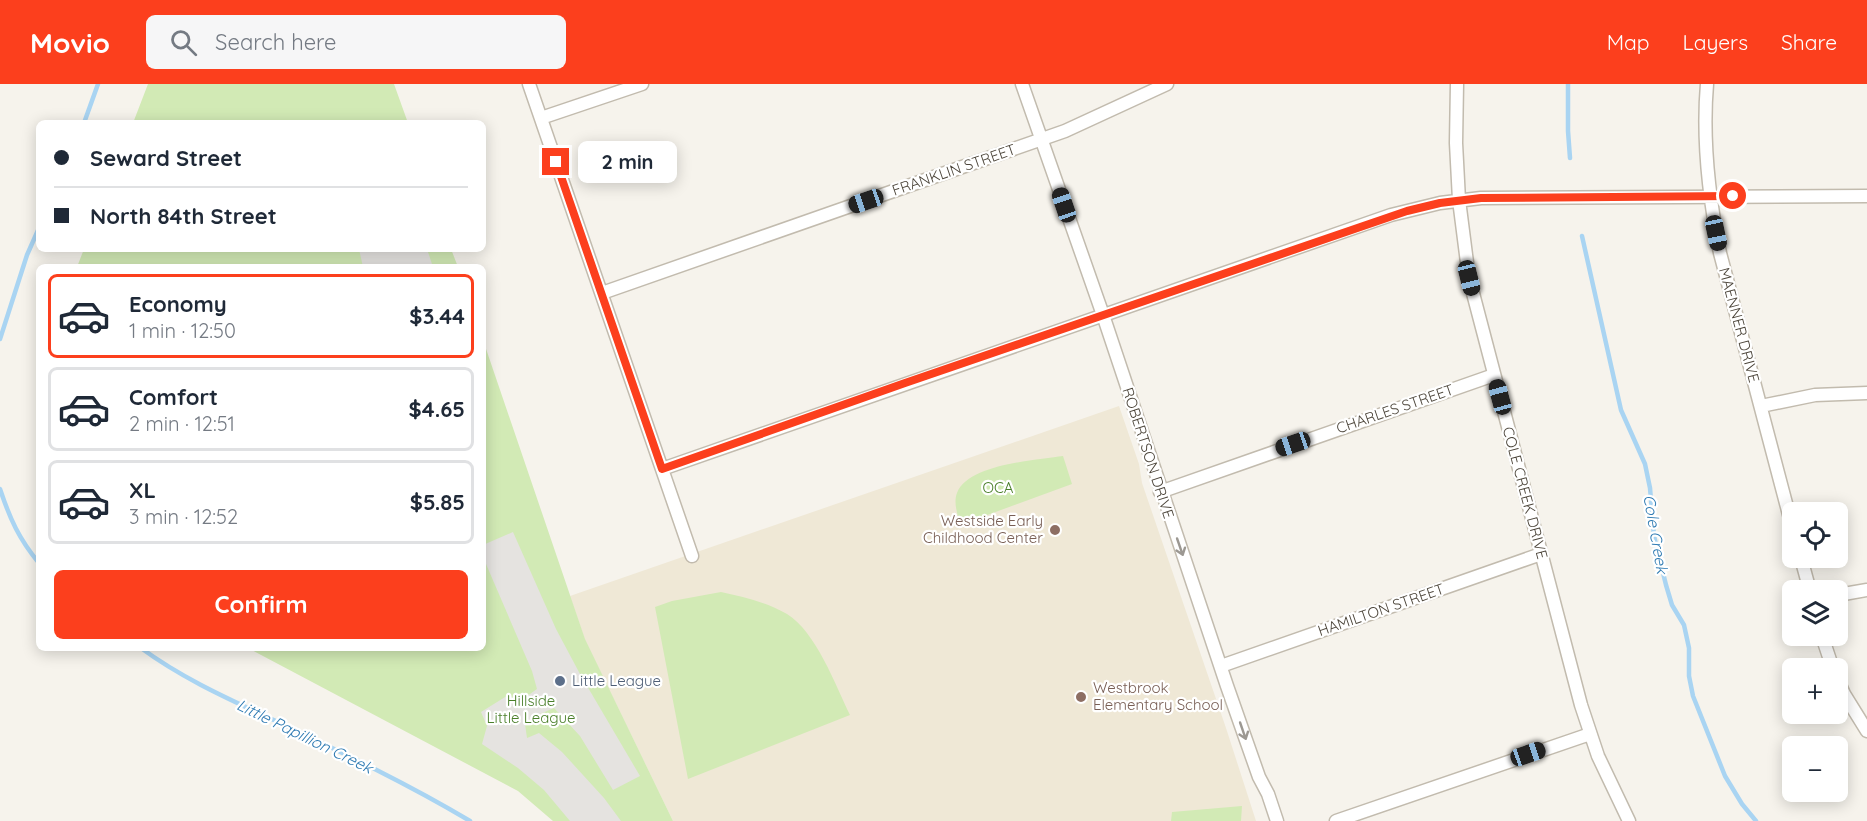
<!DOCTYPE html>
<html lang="en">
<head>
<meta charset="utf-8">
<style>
  :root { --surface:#fff; --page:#f6f6f7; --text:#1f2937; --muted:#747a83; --line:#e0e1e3; --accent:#fc3f1d }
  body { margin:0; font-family:Quicksand,sans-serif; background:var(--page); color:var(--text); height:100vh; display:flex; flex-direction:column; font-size:22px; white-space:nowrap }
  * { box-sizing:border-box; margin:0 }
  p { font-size:20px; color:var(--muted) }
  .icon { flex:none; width:33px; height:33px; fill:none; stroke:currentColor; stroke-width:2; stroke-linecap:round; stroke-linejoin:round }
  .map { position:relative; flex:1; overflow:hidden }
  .drawer { position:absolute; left:36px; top:180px; width:450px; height:387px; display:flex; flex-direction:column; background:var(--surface); border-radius:9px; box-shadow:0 3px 15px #0003 }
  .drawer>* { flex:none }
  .top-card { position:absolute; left:36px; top:36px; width:450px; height:132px; border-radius:9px; box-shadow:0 3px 15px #0003; display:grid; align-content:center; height:132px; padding:0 18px; background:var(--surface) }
  .buttons { position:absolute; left:1782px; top:418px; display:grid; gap:12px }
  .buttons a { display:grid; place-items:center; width:66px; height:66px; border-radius:9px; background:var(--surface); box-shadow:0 3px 15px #0003; font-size:30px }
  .end { position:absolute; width:27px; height:27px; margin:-14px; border:8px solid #fc3f1d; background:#fff; box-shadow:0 0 0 3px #fff }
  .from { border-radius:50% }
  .bubble { position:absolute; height:42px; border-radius:9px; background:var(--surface); box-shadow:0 3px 15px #0003; font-size:20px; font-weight:700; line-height:42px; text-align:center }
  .car { position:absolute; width:18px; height:36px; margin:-18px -9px; border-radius:8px; box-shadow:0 0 4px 2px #0007; background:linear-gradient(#222 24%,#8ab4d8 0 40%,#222 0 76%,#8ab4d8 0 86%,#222 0) }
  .top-card b { display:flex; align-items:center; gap:21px; height:57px; font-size:22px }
  .top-card b+b { border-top:2px solid var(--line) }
  .top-card i { width:15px; height:15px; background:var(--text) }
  ul { padding:10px 0 0; list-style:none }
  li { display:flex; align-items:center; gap:18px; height:84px; margin:0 12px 9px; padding:0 6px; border:3px solid var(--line); border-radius:9px }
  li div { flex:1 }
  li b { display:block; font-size:22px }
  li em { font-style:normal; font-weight:700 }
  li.current { border-color:var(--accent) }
  li>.icon { width:54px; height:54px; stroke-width:1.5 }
  .action { display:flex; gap:12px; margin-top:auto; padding:12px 18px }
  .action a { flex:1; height:69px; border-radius:9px; background:var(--accent); color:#fff; font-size:24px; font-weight:700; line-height:69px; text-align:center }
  header { display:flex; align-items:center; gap:36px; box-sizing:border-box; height:84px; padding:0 30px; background:var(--accent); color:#fff }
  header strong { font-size:28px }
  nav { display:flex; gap:33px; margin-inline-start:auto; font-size:21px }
  .search { width:420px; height:54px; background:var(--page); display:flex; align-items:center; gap:15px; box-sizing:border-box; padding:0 21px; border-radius:9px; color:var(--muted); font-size:22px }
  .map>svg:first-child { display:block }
</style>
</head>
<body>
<header>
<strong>Movio</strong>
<div class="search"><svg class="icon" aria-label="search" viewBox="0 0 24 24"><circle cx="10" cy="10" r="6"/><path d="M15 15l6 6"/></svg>Search here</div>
<nav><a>Map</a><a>Layers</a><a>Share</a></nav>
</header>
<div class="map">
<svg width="1867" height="737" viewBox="0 0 1867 737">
  <rect width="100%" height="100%" fill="#f6f3ec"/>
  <path fill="#efe8d6" d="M1119,322L1139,380L1142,399L1226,644L1256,737H673L585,556L570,512Z"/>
  <path fill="#d2eab5" d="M148,0H394L408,39H133Z
    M84,165H451L458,183H77Z
    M483,256L585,555L673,737H553L518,707L248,564H483Z
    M1063,372L1072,400L960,441C958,431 953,419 957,409C968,380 1037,376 1063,372Z
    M721,508C744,513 766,518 787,530C816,548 835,600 850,631L688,695L655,523L672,517Z
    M1242,722L1241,737H1171L1172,728Z"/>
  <path fill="#e5e3e0" d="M359,165H427L433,183H363Z
    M513,448L556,545L580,590L640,692L613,706L580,652L554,624L533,633L525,640L527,654L539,649L562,668L604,714L621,737H570L544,706L518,684L482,660L487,642L481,628L510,610L516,620L537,605L532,587L483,473V461Z"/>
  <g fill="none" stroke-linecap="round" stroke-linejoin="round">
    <path stroke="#a9d4f2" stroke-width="4.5" d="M1568,0V47L1570,74
      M84,39L98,0
      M1582,152L1621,326L1645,380L1650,404L1654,452L1666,501L1672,521L1684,541L1689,564V592L1693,612L1725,692L1742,720L1756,737
      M0,255L27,171L39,144
      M0,405C10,435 19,455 39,479
      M141,564C183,595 231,616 278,638C343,669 408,700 470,737"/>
    <defs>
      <path id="street" d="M529,0L692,472
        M1022,0L1103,231L1227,602L1259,693L1268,710L1277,737
        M1457,0L1456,59L1459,116L1469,194L1581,621L1598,672L1629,737
        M1707,0C1702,57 1709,114 1720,169L1792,442
        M541,34L642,0
        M602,209L1065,47L1167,0
        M1761,322L1815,311L1867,309
        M662,385L1391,131L1440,119L1481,114L1867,112
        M1160,408L1494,291
        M1801,474L1810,507
        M1838,511L1867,506
        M1822,552L1833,585
        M1221,582L1541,470
        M1838,596L1844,610L1867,647
        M1336,737L1590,650"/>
    </defs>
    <use href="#street" stroke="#c2bbae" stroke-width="15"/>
    <use href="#street" stroke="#fff" stroke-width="12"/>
  </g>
  <defs><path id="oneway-shaft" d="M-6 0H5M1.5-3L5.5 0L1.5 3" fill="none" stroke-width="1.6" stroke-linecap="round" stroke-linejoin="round" transform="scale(1.5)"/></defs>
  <g stroke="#9c9892">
    <use href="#oneway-shaft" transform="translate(1180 463) rotate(71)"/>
    <use href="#oneway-shaft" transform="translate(1243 647) rotate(71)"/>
  </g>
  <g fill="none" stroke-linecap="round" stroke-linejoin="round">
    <path stroke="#fc3f1d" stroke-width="8" d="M556,78L662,385L905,299L1407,127L1440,119L1481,114L1733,112"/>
  </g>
  <g fill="#8d6e63" stroke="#fff" stroke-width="2">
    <circle cx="1055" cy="446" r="6"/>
    <circle cx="1081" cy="613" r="6"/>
  </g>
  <circle fill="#5c6f8a" stroke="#fff" stroke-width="2" cx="560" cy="597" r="6"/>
  <g text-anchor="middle" stroke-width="4.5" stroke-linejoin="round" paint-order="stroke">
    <g font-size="15" fill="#4b4439" stroke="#fff">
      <text transform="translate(954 86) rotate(-19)" y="5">FRANKLIN STREET</text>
      <text transform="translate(1739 241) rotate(75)" y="5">MAENNER DRIVE</text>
      <text transform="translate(1395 325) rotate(-19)" y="5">CHARLES STREET</text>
      <text transform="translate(1148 369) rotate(72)" y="5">ROBERTSON DRIVE</text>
      <text transform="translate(1525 409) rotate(75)" y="5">COLE CREEK DRIVE</text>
      <text transform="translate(1381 526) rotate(-19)" y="5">HAMILTON STREET</text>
    </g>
    <g font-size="15" fill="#4a7f2a" stroke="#fff">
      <text x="998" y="409">OCA</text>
      <text x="531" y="622">Hillside<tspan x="531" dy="17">Little League</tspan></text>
    </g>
    <g font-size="15" fill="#785e54" stroke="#fff" text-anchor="end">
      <text x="1043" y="442">Westside Early<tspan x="1043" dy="17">Childhood Center</tspan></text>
      <text x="1093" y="609" text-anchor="start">Westbrook<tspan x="1093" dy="17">Elementary School</tspan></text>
    </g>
    <g font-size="15" fill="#4e5e75" stroke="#fff" text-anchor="start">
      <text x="572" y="602">Little League</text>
    </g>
    <g font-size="16" font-style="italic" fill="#2e7ab2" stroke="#fff">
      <text transform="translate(1656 450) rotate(80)" y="6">Cole Creek</text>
      <text transform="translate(305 652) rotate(26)" y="6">Little Papillion Creek</text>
    </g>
  </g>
</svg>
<div class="buttons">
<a><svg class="icon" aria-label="locate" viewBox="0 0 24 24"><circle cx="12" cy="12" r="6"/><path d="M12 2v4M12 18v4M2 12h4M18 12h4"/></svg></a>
<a><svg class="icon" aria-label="layers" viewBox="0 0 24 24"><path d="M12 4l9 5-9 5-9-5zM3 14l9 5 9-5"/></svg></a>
<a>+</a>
<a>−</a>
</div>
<i class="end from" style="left:1733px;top:112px"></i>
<i class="end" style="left:556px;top:78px"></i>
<div class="bubble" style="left:578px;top:57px;width:99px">2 min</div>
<i class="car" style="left:866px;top:117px;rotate:251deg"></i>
<i class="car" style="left:1064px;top:121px;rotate:341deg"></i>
<i class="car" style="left:1716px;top:149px;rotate:168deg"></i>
<i class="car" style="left:1469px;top:194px;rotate:166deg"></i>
<i class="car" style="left:1500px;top:313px;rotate:345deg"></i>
<i class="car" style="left:1293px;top:360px;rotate:251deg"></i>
<i class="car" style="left:1528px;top:670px;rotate:71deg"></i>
<div class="top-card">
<b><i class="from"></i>Seward Street</b>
<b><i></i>North 84th Street</b>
</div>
<section class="drawer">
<ul>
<li class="current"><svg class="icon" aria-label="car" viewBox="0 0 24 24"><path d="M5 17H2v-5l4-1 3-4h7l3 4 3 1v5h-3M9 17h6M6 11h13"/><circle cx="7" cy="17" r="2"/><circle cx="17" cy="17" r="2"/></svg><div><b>Economy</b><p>1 min · 12:50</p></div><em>$3.44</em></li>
<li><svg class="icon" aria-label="car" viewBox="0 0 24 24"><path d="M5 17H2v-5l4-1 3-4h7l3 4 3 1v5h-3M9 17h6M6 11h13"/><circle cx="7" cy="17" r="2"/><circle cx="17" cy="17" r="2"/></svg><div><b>Comfort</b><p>2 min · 12:51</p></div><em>$4.65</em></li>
<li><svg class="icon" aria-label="car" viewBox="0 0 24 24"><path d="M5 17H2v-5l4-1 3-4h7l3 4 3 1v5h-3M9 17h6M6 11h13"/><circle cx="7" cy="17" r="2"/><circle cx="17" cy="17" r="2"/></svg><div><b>XL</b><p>3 min · 12:52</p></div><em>$5.85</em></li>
</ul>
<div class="action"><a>Confirm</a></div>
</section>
</div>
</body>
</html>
